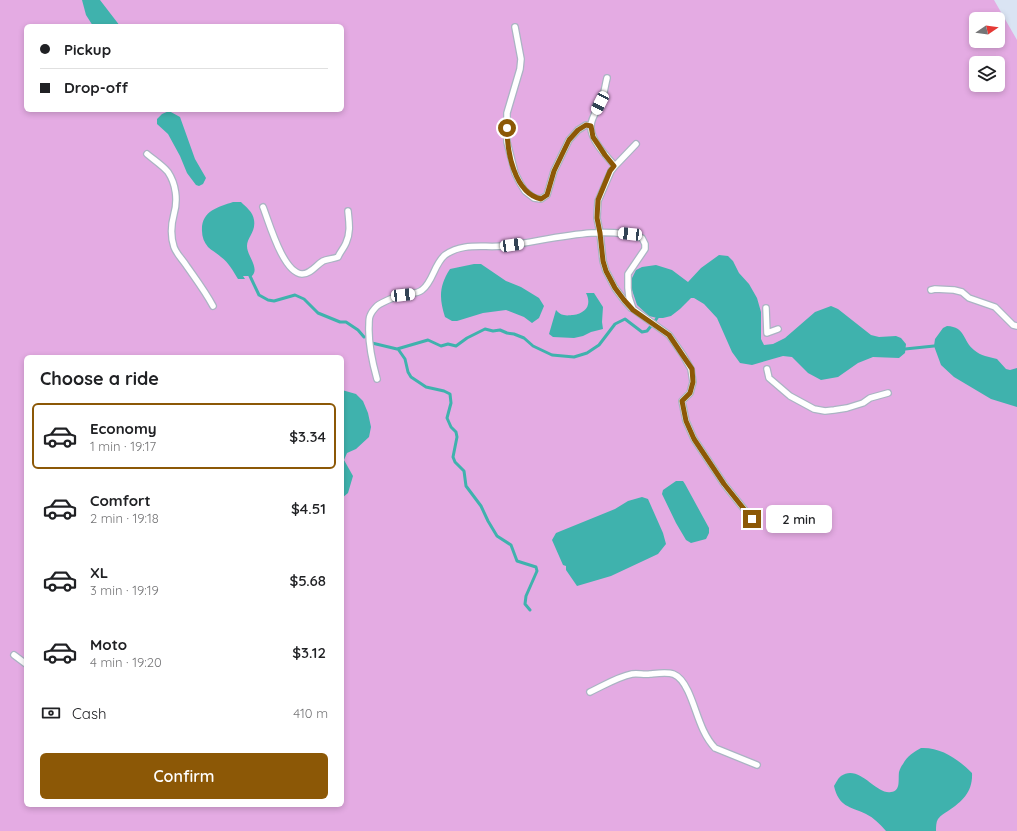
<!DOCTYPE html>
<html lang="en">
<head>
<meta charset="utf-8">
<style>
  :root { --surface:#fff; --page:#f2f2f2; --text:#202124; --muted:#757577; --line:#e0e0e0; --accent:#8c5806 }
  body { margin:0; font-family:Quicksand,sans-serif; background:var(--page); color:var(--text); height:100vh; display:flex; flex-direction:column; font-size:15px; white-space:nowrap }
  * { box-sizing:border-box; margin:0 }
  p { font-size:13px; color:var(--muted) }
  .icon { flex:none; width:22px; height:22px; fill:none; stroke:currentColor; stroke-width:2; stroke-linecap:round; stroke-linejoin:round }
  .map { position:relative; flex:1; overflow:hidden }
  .side { position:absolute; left:24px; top:355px; width:320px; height:452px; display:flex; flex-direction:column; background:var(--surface); border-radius:6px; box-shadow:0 2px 6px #0003 }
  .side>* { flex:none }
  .guide { position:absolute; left:24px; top:24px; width:320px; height:88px; border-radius:6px; box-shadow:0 2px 6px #0003; display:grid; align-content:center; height:88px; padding:0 16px; background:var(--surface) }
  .needle { width:26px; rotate:77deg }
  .fabs { position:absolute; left:969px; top:12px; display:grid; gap:8px }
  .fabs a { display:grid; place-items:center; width:36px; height:36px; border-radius:6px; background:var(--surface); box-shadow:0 2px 6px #0003; font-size:20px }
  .end { position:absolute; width:18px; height:18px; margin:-9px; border:5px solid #8c5806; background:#fff; box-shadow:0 0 0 2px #fff }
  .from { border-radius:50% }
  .bubble { position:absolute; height:28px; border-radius:6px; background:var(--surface); box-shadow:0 2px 6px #0003; font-size:13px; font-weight:600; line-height:28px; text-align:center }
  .car { position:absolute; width:12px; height:24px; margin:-12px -6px; border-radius:5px; box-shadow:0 0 3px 1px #0007; background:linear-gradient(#fff 24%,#345 0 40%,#fff 0 76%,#345 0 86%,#fff 0) }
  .guide b { display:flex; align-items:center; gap:14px; height:38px; font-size:15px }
  .guide b+b { border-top:1px solid var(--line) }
  .guide i { width:10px; height:10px; background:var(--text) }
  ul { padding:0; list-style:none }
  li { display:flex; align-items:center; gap:12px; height:66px; margin:0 8px 6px; padding:0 8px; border:2px solid transparent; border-radius:6px }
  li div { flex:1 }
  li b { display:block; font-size:15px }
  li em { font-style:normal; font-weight:600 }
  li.selected { border-color:var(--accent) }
  li>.icon { width:36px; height:36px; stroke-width:1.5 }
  h2 { padding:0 16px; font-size:18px; line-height:48px }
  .pay { display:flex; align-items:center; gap:10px; height:44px; padding:0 16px; font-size:15px }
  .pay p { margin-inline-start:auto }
  .primary-button { display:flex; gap:8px; margin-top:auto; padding:8px 16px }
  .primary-button a { flex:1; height:46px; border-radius:6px; background:var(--accent); color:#fff; font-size:16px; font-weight:600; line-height:46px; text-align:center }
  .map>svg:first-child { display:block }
</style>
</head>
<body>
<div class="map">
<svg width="1017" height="831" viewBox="0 0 1017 831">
  <rect width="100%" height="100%" fill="#dae4f3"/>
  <path fill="#e4abe3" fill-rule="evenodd" d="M0,0H994L1017,40V831H0ZM976,19H998V41H976ZM26,26H342V110H26ZM976,63H998V85H976ZM26,357H342V805H26Z"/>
  <path fill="#3fb2ad" d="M82,0H100L120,26H93L86,15Z
    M169,111L180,117L195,159L206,178L203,184L199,186L196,185L187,173L180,156L168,134L157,124V119L162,114Z
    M233,202H241C246,207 253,212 254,220C256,232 247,237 247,246C247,256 260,268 252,276H243L245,279H238C233,271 229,263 221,257C217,253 212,251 208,247C204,242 202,237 202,231C201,211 218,207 233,202Z
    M719,255L728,256L733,261L739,273L749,284L757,298L761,312V339L764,345L773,344L785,338L815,312L831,306L838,309L871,335L879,337L896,336L901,338L906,344L905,353L899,358L873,357L858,363L838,377L821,380L808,373L792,357L783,356L752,365L740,363L732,352L717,318L704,304L694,298H691L680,309L671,316L663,318H657L649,316L637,305L631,287L632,278L636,270L642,267L656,265L672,270L688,282L701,268Z
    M474,264H481L506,281L521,287L539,298L544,306L539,318L532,323L524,317L506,310L483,313L457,321H452L445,317C439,298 439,286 450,269Z
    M586,293H594L603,307L602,322L603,329L591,332L583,336L574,338L553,337L549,334L556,310C558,312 561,315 564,315C567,316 571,315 573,315C586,313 592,305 586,293Z
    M947,326C966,327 962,340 974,350C981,356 989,357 997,359L1006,369L1010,370L1017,368V407L991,399L954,377L941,365L934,346L935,339L943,328Z
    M342,390L356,394L363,401L368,413L371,427L369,437L356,449L347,453L344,460L353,476L348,493L342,498Z
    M676,481H683L685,484L709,528V533L706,539L691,543L686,540L676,523L662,494L663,490Z
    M642,497L648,499L663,533L666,544L658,554L611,576L577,586L566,570V566L563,565L552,540L556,533L615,509L628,501Z
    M921,748C941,747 958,759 972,773C973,791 963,801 948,811C945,813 941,815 938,819C936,822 936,827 936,831H886C880,824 874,818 866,814C849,806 839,807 834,786C836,783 838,778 841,776C859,763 876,795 891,792C901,791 898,780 899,772C900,769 901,766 903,764C907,756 914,752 921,748Z"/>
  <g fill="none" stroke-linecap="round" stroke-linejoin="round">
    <path stroke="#3fb2ad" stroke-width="3" d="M250,276L259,295L268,300L274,301L295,295L304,299L318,313L340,322H346L358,330L364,337
      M655,321L657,318
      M372,343L397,349L428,340L441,346L448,344L456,346L467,338L485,329L493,331L500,330L507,333L514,334L524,338L533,346L552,355L574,357L587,353L599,345L615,324L625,319L642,332L647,331L651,326
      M398,349L405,359L408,372L411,377L426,387L444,391L450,394L451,403L447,418L451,427L456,432L457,437L453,457L455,462L464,471L466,486L481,506L488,521L497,536L511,545L517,561L536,567L537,571L526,596L525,604L530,610
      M905,349L934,346"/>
    <defs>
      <path id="service" d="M515,27L521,59L520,69L507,113V142L515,173L520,183L525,191L534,198L541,199L547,195L554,171L569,140L578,130L586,125L591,126
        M607,78C605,86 604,95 601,102C598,110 591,117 591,126C590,139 606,156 615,166
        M147,154C154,160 162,165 168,172C176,184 178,200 174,214C171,225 170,235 174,247C176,253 182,259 186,265C195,278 205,291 213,306
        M263,207C269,222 283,273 302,274C311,274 316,265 323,261C327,259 333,259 338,257C340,252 344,248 346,243C351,232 349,222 348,211
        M931,290L935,289L954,290L962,292L969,298L995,307L1013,325L1017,326
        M631,308L624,300L615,288L606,271L603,261L600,233L597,218L598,201L611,171L615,166L636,144
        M766,308L767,333L778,329
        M767,369L769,378L790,396L814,409L825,411L834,410L847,408L863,403L870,398L888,393
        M377,379C372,361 368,343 369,325C369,322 369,318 370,316C371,313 375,308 377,306C382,302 399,295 405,294C411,293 417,294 422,290C433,282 434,264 445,255C463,242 484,248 504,246C547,241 599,224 642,238L645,244V249L628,274V288L629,297L633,309L669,335L683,355L691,369L693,382L690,393L682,401L686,421L694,439L724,484L752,519
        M14,655L26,664
        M590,692C603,686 617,677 632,674C638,673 644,675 650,674C670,672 678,670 688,691C697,710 700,732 715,748L757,765"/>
    </defs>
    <use href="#service" stroke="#aab4c3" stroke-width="8"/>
    <use href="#service" stroke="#fff" stroke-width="5.5"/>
  </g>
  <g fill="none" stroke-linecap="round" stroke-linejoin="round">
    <path stroke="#8c5806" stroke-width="5" d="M507,128C507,151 514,193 541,199L547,195L554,171L569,140L578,130L586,125L591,126L593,137L605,155L614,166L610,171L598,200L597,218L600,233L603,261L606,271L615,288L624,300L633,310L669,335L692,369L693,382L690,393L682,401L686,421L694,439L724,484L752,519"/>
  </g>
</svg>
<div class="fabs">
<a><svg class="needle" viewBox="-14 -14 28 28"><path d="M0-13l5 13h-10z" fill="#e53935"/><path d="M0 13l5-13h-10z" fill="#757577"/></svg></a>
<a><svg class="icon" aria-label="layers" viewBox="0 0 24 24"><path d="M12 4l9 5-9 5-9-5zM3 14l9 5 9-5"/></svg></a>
</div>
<i class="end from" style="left:507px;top:128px"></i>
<i class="end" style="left:752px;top:519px"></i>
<div class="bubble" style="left:766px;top:505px;width:66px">2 min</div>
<i class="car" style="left:600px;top:103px;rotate:207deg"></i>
<i class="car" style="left:630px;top:234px;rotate:276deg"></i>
<i class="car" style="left:512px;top:245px;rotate:82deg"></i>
<i class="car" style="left:403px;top:295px;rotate:84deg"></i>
<div class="guide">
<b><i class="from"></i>Pickup</b>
<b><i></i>Drop-off</b>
</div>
<section class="side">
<h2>Choose a ride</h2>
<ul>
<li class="selected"><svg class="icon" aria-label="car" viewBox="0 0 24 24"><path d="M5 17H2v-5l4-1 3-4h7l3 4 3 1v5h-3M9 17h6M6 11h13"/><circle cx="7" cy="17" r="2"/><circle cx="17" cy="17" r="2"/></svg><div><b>Economy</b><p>1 min · 19:17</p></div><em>$3.34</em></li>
<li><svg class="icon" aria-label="car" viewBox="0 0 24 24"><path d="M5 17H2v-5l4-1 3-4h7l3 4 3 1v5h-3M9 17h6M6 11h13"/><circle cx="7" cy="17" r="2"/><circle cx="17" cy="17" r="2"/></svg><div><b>Comfort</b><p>2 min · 19:18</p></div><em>$4.51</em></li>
<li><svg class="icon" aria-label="car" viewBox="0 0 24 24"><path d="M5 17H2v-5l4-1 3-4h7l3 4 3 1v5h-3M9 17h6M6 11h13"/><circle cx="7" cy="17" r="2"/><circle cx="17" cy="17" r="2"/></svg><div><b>XL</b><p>3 min · 19:19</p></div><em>$5.68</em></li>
<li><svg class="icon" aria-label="car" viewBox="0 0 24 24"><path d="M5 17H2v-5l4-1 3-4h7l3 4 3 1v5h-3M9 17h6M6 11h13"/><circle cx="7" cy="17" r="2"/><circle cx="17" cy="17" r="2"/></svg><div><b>Moto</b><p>4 min · 19:20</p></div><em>$3.12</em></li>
</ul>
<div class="pay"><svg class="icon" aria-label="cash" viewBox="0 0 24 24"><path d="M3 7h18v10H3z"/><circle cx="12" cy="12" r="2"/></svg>Cash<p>410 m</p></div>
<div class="primary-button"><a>Confirm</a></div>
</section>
</div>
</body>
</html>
